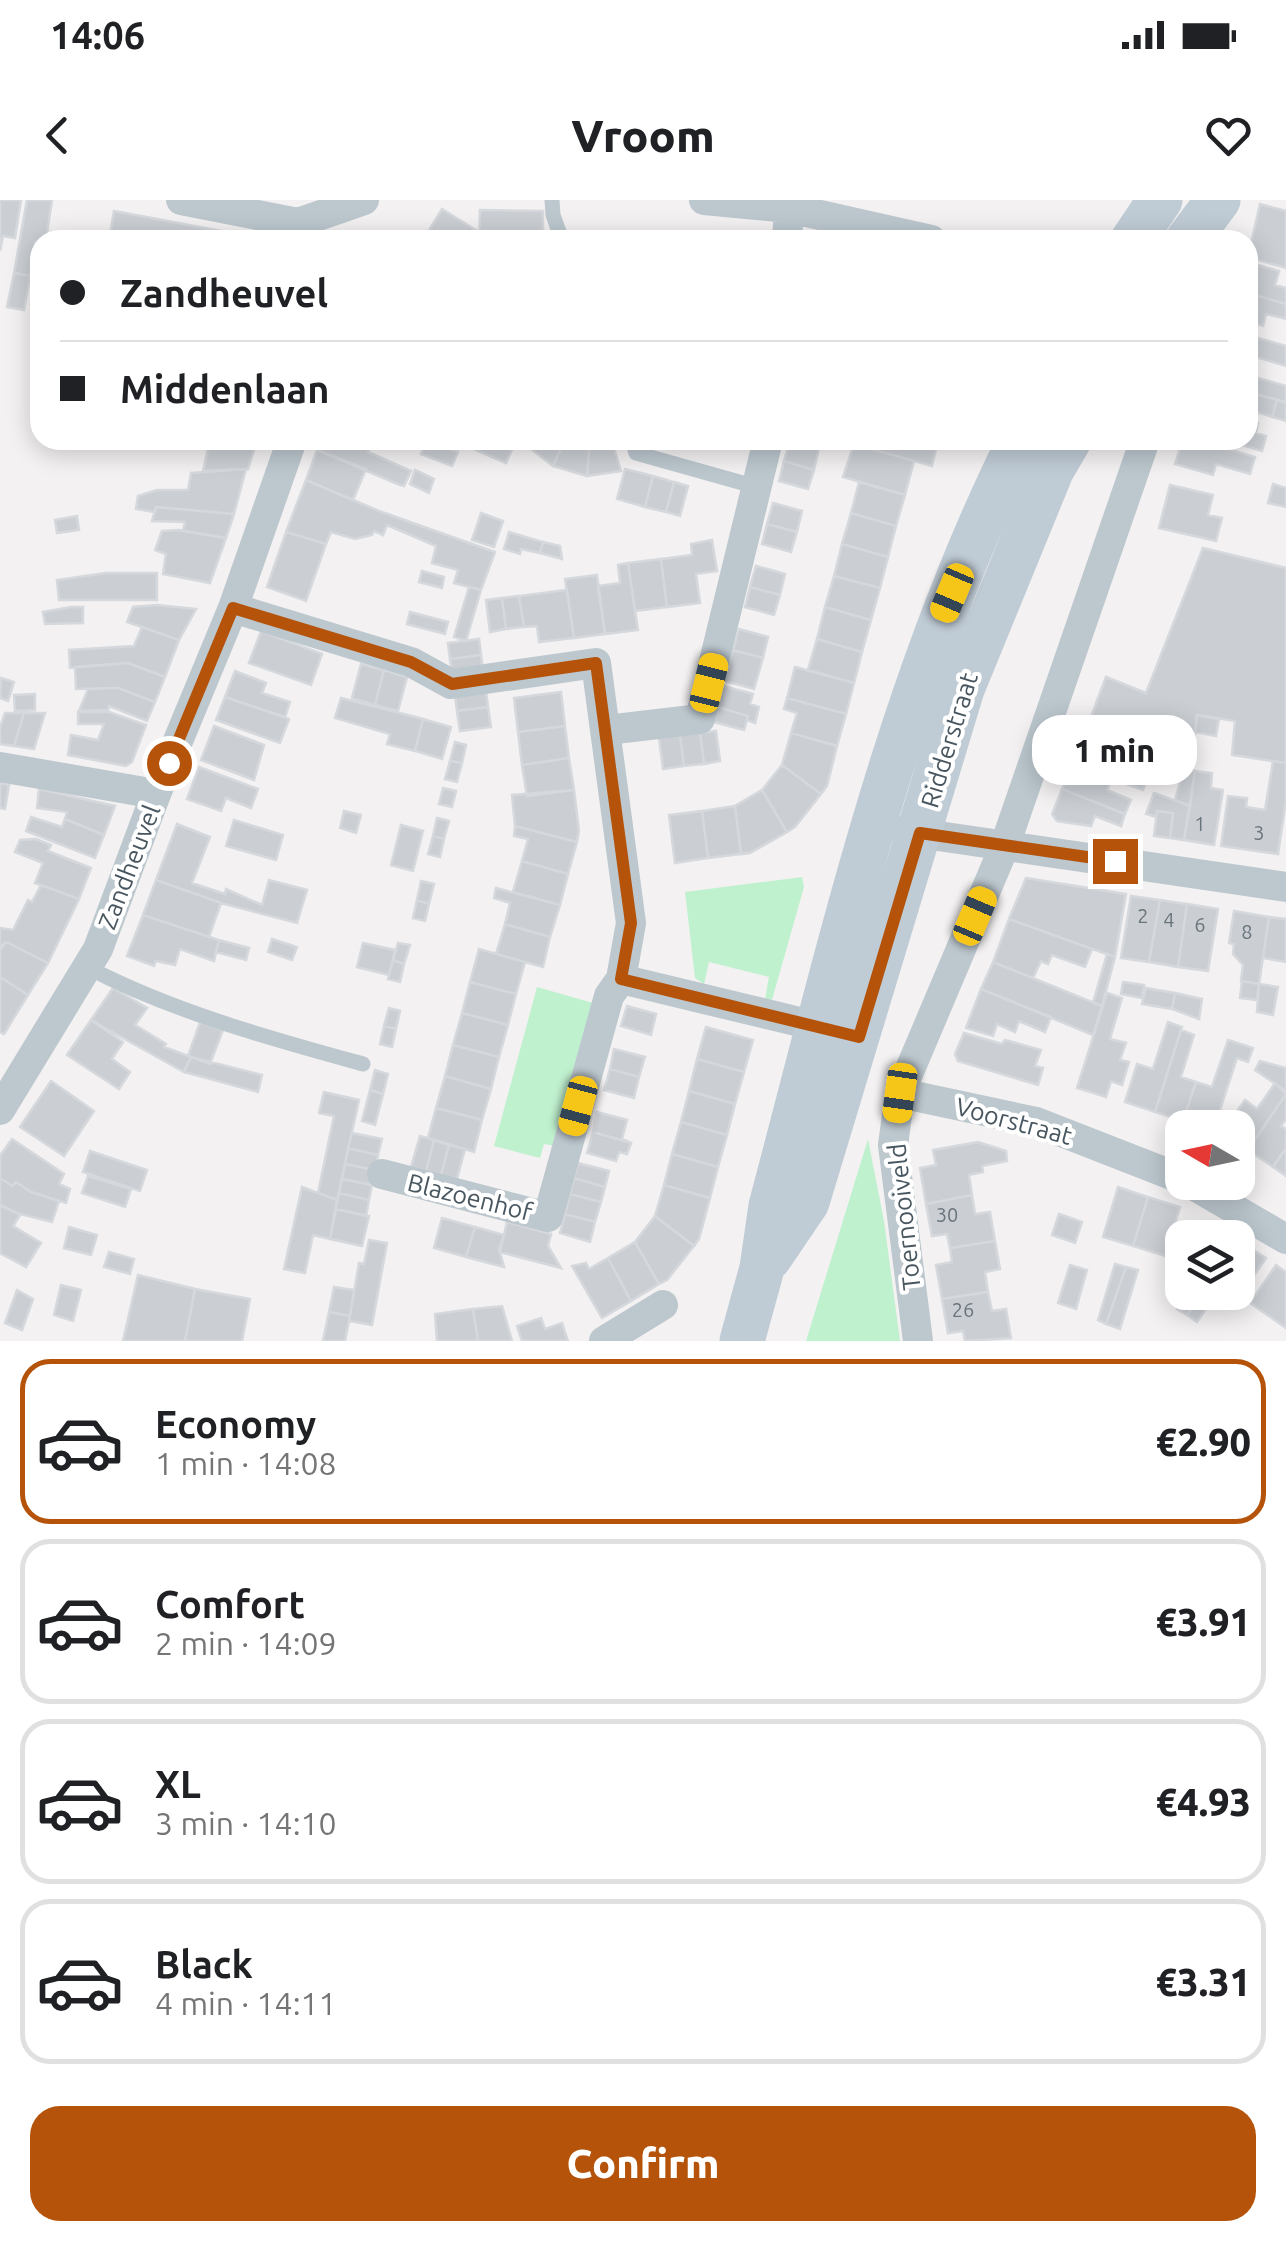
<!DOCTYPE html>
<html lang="en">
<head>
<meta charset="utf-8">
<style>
  :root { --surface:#fff; --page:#f6f6f6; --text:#202124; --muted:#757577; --line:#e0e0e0; --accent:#b45309 }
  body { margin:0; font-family:Ubuntu,sans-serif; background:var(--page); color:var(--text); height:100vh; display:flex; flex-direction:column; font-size:38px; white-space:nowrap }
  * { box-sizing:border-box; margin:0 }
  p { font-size:32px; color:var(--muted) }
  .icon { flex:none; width:55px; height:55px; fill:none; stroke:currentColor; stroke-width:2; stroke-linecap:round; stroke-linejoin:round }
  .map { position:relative; height:1141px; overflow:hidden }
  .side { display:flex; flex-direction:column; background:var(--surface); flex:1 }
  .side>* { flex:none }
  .hud { position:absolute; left:30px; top:30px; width:1228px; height:220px; border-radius:30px; box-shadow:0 5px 25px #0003; display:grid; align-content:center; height:220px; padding:0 30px; background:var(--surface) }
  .needle { width:65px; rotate:279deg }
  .fabs { position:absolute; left:1165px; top:910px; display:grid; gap:20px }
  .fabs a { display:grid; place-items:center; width:90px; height:90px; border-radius:20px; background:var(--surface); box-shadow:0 5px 25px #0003; font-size:50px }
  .end { position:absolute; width:45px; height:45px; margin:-22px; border:12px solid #b45309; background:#fff; box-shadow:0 0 0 5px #fff }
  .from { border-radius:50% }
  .bubble { position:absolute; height:70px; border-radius:30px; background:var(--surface); box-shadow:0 5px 25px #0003; font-size:32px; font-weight:800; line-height:70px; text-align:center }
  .car { position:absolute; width:30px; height:60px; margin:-30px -15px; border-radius:12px; box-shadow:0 0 8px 2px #0007; background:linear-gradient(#f5c518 24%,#345 0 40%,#f5c518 0 76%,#345 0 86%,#f5c518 0) }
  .hud b { display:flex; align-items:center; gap:35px; height:95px; font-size:38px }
  .hud b+b { border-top:2px solid var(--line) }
  .hud i { width:25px; height:25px; background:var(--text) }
  ul { padding:18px 0 0; list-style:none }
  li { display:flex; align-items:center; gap:30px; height:165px; margin:0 20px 15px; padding:0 10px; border:5px solid var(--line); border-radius:30px }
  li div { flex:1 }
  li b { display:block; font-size:38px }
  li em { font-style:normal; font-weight:800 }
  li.selected { border-color:var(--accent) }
  li>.icon { width:90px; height:90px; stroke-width:1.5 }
  .cta { display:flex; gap:20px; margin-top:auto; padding:20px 30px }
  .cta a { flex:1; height:115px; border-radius:30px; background:var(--accent); color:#fff; font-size:40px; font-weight:800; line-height:115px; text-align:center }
  .status { display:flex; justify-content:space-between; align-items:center; height:70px; padding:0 50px; background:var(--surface); direction:ltr }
  .status svg { height:28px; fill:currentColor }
  header { display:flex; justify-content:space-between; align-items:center; height:130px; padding:0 30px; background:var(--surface); font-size:45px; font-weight:800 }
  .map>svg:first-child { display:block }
</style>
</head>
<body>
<div class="status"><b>14:06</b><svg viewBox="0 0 49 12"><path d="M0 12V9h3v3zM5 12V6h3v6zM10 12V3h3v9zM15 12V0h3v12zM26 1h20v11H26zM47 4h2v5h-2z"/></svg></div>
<header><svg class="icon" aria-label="back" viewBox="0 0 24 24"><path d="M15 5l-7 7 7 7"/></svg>Vroom<svg class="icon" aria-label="heart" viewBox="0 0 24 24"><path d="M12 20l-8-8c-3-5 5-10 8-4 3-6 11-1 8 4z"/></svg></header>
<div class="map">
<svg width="1286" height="1141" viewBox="0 0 1286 1141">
  <rect width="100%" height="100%" fill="#f3f1f1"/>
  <path fill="#c0f1cf" d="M802,677L804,687L772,800L765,799L769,777L709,762L704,784L695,778L685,692Z
    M537,787L593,803L555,946L544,944L540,958L494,946Z
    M868,939L884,1021L900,1141H806Z"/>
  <path fill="#cbcfd4" stroke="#d5d8dc" stroke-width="2.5" d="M0,0H21L15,38L3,36L0,51Z
    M27,0H52L46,40L35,42L30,76L14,73Z
    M1260,4L1286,11V68L1248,57Z
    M442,9L479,32V40H423Z
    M480,10L543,11V40H479Z
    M114,11L270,40H109Z
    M1248,62L1279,71L1275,85L1286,88V104L1248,93Z
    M14,73L30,76L24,110L7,107Z
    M1248,93L1286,104V119L1266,114L1263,126L1248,121Z
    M1248,135L1286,146V166L1253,156L1250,165L1248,164Z
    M1248,175L1286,186V202L1248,192Z
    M1248,192L1277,200L1272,217L1248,209Z
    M1277,200L1286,203V221L1272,217Z
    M1248,220L1258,223L1256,233L1266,236L1262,251L1225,240H1248Z
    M210,240H257L248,269L203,271Z
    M321,240H373L368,252L411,271L404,286L400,285L317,250Z
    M427,240L458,252L452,266L421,254Z
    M471,240H507L515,243L506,263L469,247Z
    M532,240H565L553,266L526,245Z
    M565,240H590L587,276L553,266Z
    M590,240H618L619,243L613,245L621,271L587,276Z
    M790,240L819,248L814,270L784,261Z
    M870,240L888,242L938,240L932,266L868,248Z
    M1183,240H1199L1255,257L1250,274L1216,264L1213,275L1175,264Z
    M854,244L914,261L905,295L843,277Z
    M317,250L366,269L353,300L306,280Z
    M784,261L814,270L808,289L779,281Z
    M246,269L234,314L156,307L155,312L136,309L138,296L157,290H188L191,273Z
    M625,269L653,276L645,307L617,299Z
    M415,270L434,279L429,293L410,284Z
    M653,276L674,282L666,312L645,307Z
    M306,280L379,311L495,352L481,390L454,383L458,370L432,363L436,346L387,325L383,335L374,331L372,335L355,339L331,332L326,344L286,332Z
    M674,282L688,286L680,316L666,312Z
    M859,282L905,295L896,326L851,313Z
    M1273,284L1286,288V307L1268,303Z
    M1170,285L1213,295L1208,315L1222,318L1216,341L1159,328Z
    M773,303L802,311L797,332L767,324Z
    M156,307L234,314L226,338L183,331L185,322L152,321Z
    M481,313L503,321L494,347L472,340Z
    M851,313L896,326L888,357L842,344Z
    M77,316L79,330L57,333L55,320Z
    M767,324L797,332L791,352L762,344Z
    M179,330L226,338L210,383L163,374L166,354L155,350L162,331Z
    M286,332L326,344L306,401L267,387Z
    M509,332L543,342L540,353L521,349L520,354L504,349Z
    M712,340L717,371L696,374L700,403L667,407L661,359L692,355L691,344Z
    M543,342L560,346L562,359L540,353Z
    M842,344L888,357L880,388L834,376Z
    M1203,348L1286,368V563L1232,555L1235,521L1197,515L1191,571L1086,530L1106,477L1146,493Z
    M661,359L667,407L635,411L628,363Z
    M628,363L638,430L605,434L598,386L620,383L618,365Z
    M756,366L785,374L780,395L750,387Z
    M422,371L444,377L442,388L419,382Z
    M106,373H157V400H59L57,380Z
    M597,375L605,434L574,438L565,379Z
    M834,376L880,388L871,420L825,407Z
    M469,387L481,390L466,441L454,437Z
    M750,387L780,395L774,415L745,407Z
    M567,390L574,438L539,442L537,426L524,427L519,396Z
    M519,396L524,427L506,429L502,398Z
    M502,398L506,429L490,432L486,400Z
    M157,405L196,409L179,440L127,422L133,407Z
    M71,407H83V423L45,424L43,412Z
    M825,407L871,420L862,452L817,439Z
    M410,412L448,422L445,434L407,424Z
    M142,427L179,440L165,477L128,463L70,468L69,450L134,446Z
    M739,429L768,437L763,458L733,450Z
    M261,431L322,454L311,485L249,463Z
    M479,439L481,455L450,459L448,443Z
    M817,439L862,452L854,483L808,470Z
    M733,450L763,458L754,489L725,481Z
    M481,455L483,470L452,474L450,459Z
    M128,463L165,477L155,502L118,488L76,489L75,467Z
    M361,464L384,470L375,505L352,498Z
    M795,467L854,483L846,514L787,498Z
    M384,470L407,477L398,511L375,505Z
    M235,471L266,483L262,493L290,502L285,517L225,497Z
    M1,478L14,482L8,501L0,498Z
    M723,486L753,494L750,504L759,507L755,523L747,520L748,516L718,507Z
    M118,488L155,502L147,521L109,506L108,510L79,511L88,489Z
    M486,491L488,507L457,511L455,495Z
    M561,492L565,526L518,532L514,498Z
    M35,494V510L15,511L14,495Z
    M225,497L289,519L280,543L216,520Z
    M341,498L423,519L415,551L387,544L390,534L335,518Z
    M787,498L846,514L837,546L791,533L797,513L784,509Z
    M488,507L491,527L460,531L457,511Z
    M718,507L748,516L744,530L714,522Z
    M78,512H109L146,525L132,562L126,566L68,555L71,535L98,540L104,524H78Z
    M5,513H24L14,546L0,544V528Z
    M24,513H45L34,549L14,546Z
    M1197,515L1219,519L1216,536L1195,532Z
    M423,519L451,527L442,559L415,551Z
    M214,526L264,545L254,580L201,560Z
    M565,526L569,558L522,565L518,532Z
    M716,531L720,561L704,564L700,533Z
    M700,533L704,564L684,566L680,535Z
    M791,533L837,546L827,586L821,594L782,565Z
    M680,535L684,566L663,569L659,538Z
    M1082,537L1119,551L1122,544L1149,554L1143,569L1150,571L1143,590L1072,565Z
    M455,542L466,545L462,563L450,561Z
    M569,558L574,590L527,596L522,565Z
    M450,561L462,563L457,582L445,579Z
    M1273,561L1286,563V600L1278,654L1221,646L1228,596L1247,598L1246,607L1265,610Z
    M782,565L821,594L795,627L787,632L762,590Z
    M1072,565L1112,579L1107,590L1131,600L1125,614L1062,589Z
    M199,567L258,589L251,608L226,598L221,611L187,599Z
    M1184,568L1195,571L1190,606L1175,600Z
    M1195,571L1212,573L1211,588L1223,590L1214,645L1184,640Z
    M0,583L9,585L5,609L0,608Z
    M443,588L456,591L452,607L439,604Z
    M39,589L115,606L104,635L65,619L67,612L37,608Z
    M1062,589L1125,614L1121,626L1095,616L1091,626L1057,621L1052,614Z
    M574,590L579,631L577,642L515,626L512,595Z
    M762,590L787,632L750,653L741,654L735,606Z
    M1154,593L1190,606L1184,640L1170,638L1173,613L1157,611L1156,617L1146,614Z
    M735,606L741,654L708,658L702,611Z
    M344,611L361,615L356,633L340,628Z
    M702,611L708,658L675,663L669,615Z
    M1157,611L1173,613L1170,638L1154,636Z
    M31,617L62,627L65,619L104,635L95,658L26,631Z
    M437,618L449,621L444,639L433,636Z
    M234,620L283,635L276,660L226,646Z
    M177,624L210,637L192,683L225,694L226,689L262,705L269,680L307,690L297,723L221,703L156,680Z
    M401,625L423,631L413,671L391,665Z
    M515,626L577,642L568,674L522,661L528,639L514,636Z
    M433,636L444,639L440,657L428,654Z
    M36,639L51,645L48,651L91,668L79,699L35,683L43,663L15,652L20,640Z
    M522,661L568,674L560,705L513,692Z
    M1026,678L1126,694L1115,757L1009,719Z
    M156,680L221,703L209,737L143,715Z
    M421,681L434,684L429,704L417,700Z
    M41,685L79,699L48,763L6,742L0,747V728L13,730L28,700L32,702Z
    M496,688L560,705L550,737L505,724L510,703L494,698Z
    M1131,696L1160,700L1149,762L1121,758Z
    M417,700L429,704L425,721L413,718Z
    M1160,700L1187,704L1178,767L1149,762Z
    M1187,704L1218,709L1208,771L1178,767Z
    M1234,711L1269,717L1259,784L1241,781L1243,765L1233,754L1234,744L1229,743Z
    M143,715L219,740L214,761L180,749L175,765L156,761L154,766L127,756Z
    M1269,717L1286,719V762L1263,758Z
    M1009,719L1092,749L1085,767L1052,755L1048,764L1041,761L1033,778L993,762Z
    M505,724L550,737L543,767L496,754Z
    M272,739L297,747L292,760L268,752Z
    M219,740L249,748L246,760L216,752Z
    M6,742L48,763L28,795L0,777V750Z
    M363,743L395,750L389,775L357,767Z
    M398,743L410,745L404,764L393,760Z
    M479,749L525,762L516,794L470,782Z
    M1107,754L1115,757L1102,806L1093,803Z
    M393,760L404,764L400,782L388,779Z
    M993,762L1102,806L1093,835L981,789Z
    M0,777L28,795L4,834L0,832Z
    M1242,781L1259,784L1257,800L1240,798Z
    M470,782L516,794L508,825L462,813Z
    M1123,782L1144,785L1142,798L1121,794Z
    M1259,784L1278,787L1273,815L1257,812Z
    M113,788L147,808L135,825L166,844L164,847L191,857L184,872L91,820Z
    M1146,788L1175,793L1172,809L1142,804Z
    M981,789L1051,817L1045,832L1019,821L1015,832L997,824L993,836L966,828Z
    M1107,793L1122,798L1110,839L1126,843L1120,860L1129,862L1122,885L1111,881L1106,897L1077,888Z
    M1175,793L1202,799L1199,819L1172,809Z
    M627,806L656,814L651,835L621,826Z
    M389,808L400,811L396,829L384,826Z
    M462,813L508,825L499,857L453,845Z
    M91,820L123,842L112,859L130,872L119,889L67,855Z
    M200,822L223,830L210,864L188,856Z
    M1168,822L1182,827L1155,912L1125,902L1137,864L1153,869Z
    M384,826L396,829L392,847L380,844Z
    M706,827L753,840L744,872L697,859Z
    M1181,830L1194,835L1181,877L1196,882L1183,921L1155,912Z
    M964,833L1002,844L1005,840L1041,850L1035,866L1043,868L1038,885L958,861L955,854Z
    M1228,840L1253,848L1248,862L1237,858L1214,928L1183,921L1196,882L1212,887Z
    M453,845L499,857L491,889L445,876Z
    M614,849L645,857L639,877L610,869Z
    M191,857L262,875L258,892L184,872Z
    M697,859L744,872L735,904L689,891Z
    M1260,861L1286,868V891L1255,870Z
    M610,869L639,877L634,898L604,890Z
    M375,870L388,874L383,894L370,890Z
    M445,876L491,889L482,920L436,908Z
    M51,881L94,911L64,956L20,927Z
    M1275,883L1286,894L1248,950L1238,943V928H1225L1245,900L1257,909Z
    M370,890L383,894L375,925L362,921Z
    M689,891L735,904L727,935L681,922Z
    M324,892L359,900L337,1000L318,993L334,916L319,913Z
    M1286,894V919L1281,926L1286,929V948L1273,967L1248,950Z
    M436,908L482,920L474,952L428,938Z
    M597,912L627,920L622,939L631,943L593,932Z
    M681,922L727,935L718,967L672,954Z
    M593,932L631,943L627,954L619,952L616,961L587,953Z
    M352,933L382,939L378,955L348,948Z
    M420,936L434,940L426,971L411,967Z
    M12,939L64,974L59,984L70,989L66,1003L31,992L16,982L12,986L0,978V956Z
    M434,940L449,945L441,975L426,971Z
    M978,942L1006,951L1007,961L982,966L983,972L969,975L972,995L926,1004L920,968L936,965L933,950Z
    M449,945L465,949L457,979L441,975Z
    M348,948L378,955L375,970L345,964Z
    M1286,948V976L1273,967Z
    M90,951L147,970L140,991L83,972Z
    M672,954L718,967L710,998L664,985Z
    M578,963L609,971L605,987L574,978Z
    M345,964L375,970L372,985L342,979Z
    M88,976L131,989L125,1007L82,993Z
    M0,978L12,986L16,982L31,992L59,1001L52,1022L17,1013L0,1005Z
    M574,978L605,987L601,1002L570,994Z
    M342,979L372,985L369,1000L339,993Z
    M664,985L710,998L699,1039L694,1046L655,1016Z
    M302,987L337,1000L330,1039L313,1035L305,1073L284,1069Z
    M1118,987L1148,997L1133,1046L1103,1037Z
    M339,993L369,1000L366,1016L336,1009Z
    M570,994L601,1002L595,1022L565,1014Z
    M972,995L975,1014L990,1012L995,1041L950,1048L947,1034L932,1036L926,1004Z
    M1148,997L1180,1007L1165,1056L1133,1046Z
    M0,1005L20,1015L13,1026L41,1043L26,1067L0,1053Z
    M336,1009L369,1016L362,1046L330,1039Z
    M565,1014L595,1022L590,1042L560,1033Z
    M1059,1014L1082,1022L1075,1043L1052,1035Z
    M655,1016L694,1046L667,1080L659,1084L635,1042Z
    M442,1018L475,1027L466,1057L434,1048Z
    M1211,1021L1235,1038H1200Z
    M507,1022L551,1034L548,1046L561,1068L500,1052Z
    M69,1027L97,1035L91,1055L64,1048Z
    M475,1027L504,1035L499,1049L504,1067L466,1057Z
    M369,1040L387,1043L372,1125L349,1121L359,1063L364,1064Z
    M1238,1040L1266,1058L1248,1084L1238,1077Z
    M995,1041L1000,1069L985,1072L988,1092L942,1099L936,1065L952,1062L950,1048Z
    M635,1042L659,1084L631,1101L608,1058Z
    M109,1052L134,1059L130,1074L104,1067Z
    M608,1058L631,1101L602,1118L572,1066L586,1063L589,1069Z
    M1115,1064L1126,1067L1106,1124L1098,1120Z
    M1070,1065L1087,1070L1076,1109L1058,1103Z
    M1276,1065L1286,1072V1128L1250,1103Z
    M1126,1067L1138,1070L1120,1129L1106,1124Z
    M138,1075L195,1089L185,1141H123Z
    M61,1085L81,1090L73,1121L54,1115Z
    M334,1087L354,1090L350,1116L329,1112Z
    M195,1089L250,1099L242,1141H185Z
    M17,1090L33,1099L22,1130L5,1123Z
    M988,1092L992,1111L1006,1109L1011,1138L965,1141L963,1131L948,1133L942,1099Z
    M1187,1094L1197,1100L1187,1115L1177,1109Z
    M1197,1100L1207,1107L1197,1122L1187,1115Z
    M502,1106L512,1141H478L473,1109Z
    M473,1109L478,1141H437L435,1114Z
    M329,1112L350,1116L345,1141H323Z
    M541,1118L545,1129L562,1123L568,1141H522L517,1126Z"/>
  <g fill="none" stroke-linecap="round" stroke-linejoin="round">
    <path stroke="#bcc7ce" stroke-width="15" d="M552,0L553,15L562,40
      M632,240L636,253L757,287
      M87,767C173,812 269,838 363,864"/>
    <path stroke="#bcc7ce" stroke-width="30" d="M181,0L298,23L364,0
      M704,0L789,8L931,40
      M787,40L789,8
      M233,408L411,462L451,484L596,463L631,723L621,779L609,796L548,1017L382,974
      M607,530L700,519L768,240
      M0,567L156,594
      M904,631L1286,687
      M621,779L837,831
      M900,893L1036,922L1182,979
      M0,910L98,749L156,594L233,408L292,240
      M1188,982L1286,1039
      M604,1141L663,1105
      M918,1141L893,945L900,893L1005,645L1145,240"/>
    <path stroke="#bfcbd5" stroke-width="45" d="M1133,40L1160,0
      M1188,40L1218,0
      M769,1058L807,1002L962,489L1052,269L1069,240
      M742,1141L762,1068L771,1006C840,747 899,482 1020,240"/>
  </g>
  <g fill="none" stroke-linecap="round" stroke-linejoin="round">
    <path stroke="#b45309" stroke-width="12" d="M169,563L233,408L411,462L452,484L596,463L631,723L621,779L859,837L920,633L1115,661"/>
  </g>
  <g text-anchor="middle" stroke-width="8" stroke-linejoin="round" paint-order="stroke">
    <g font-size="20" fill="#69747c">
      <text x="1200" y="631">1</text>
      <text x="1259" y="640">3</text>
      <text x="1143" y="723">2</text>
      <text x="1169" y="727">4</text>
      <text x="1200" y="732">6</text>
      <text x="1247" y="739">8</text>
      <text x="947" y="1022">30</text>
      <text x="963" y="1117">26</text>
    </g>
    <g font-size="25" fill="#48565f" stroke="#fff">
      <text transform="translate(949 540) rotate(-73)" y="9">Ridderstraat</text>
      <text transform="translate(129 667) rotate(-69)" y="9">Zandheuvel</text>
      <text transform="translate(1014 921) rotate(15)" y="9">Voorstraat</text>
      <text transform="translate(470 997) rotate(14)" y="9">Blazoenhof</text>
      <text transform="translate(904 1017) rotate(-96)" y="9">Toernooiveld</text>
    </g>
  </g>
</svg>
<div class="fabs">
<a><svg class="needle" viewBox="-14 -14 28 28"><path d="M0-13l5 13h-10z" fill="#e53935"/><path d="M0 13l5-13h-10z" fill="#757577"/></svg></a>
<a><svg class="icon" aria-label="layers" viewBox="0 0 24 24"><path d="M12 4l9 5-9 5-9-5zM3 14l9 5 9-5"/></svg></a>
</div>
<i class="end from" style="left:169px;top:563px"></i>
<i class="end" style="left:1115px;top:661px"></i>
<div class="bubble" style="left:1032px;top:515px;width:165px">1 min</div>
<i class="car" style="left:952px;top:393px;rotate:203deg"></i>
<i class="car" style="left:709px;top:483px;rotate:14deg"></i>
<i class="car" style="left:975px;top:716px;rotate:23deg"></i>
<i class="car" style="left:900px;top:893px;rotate:188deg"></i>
<i class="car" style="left:578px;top:906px;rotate:195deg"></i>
<div class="hud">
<b><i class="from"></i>Zandheuvel</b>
<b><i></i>Middenlaan</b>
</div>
</div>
<section class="side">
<ul>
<li class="selected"><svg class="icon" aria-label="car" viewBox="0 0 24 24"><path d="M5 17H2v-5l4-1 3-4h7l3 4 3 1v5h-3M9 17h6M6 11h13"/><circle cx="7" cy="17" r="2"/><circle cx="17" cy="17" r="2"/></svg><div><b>Economy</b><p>1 min · 14:08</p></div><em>€2.90</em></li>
<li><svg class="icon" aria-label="car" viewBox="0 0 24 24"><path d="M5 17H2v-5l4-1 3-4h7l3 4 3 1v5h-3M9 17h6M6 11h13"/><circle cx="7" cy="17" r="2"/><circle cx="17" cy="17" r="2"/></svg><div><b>Comfort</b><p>2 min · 14:09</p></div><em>€3.91</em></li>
<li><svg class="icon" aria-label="car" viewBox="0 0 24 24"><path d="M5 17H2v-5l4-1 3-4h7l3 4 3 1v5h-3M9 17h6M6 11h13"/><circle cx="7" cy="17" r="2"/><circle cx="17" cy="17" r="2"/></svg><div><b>XL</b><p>3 min · 14:10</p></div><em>€4.93</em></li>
<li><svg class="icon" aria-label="car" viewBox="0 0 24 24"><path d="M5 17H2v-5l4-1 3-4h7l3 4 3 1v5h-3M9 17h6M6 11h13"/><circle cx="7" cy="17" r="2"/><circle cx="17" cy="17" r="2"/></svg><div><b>Black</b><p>4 min · 14:11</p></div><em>€3.31</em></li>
</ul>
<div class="cta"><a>Confirm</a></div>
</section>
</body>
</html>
